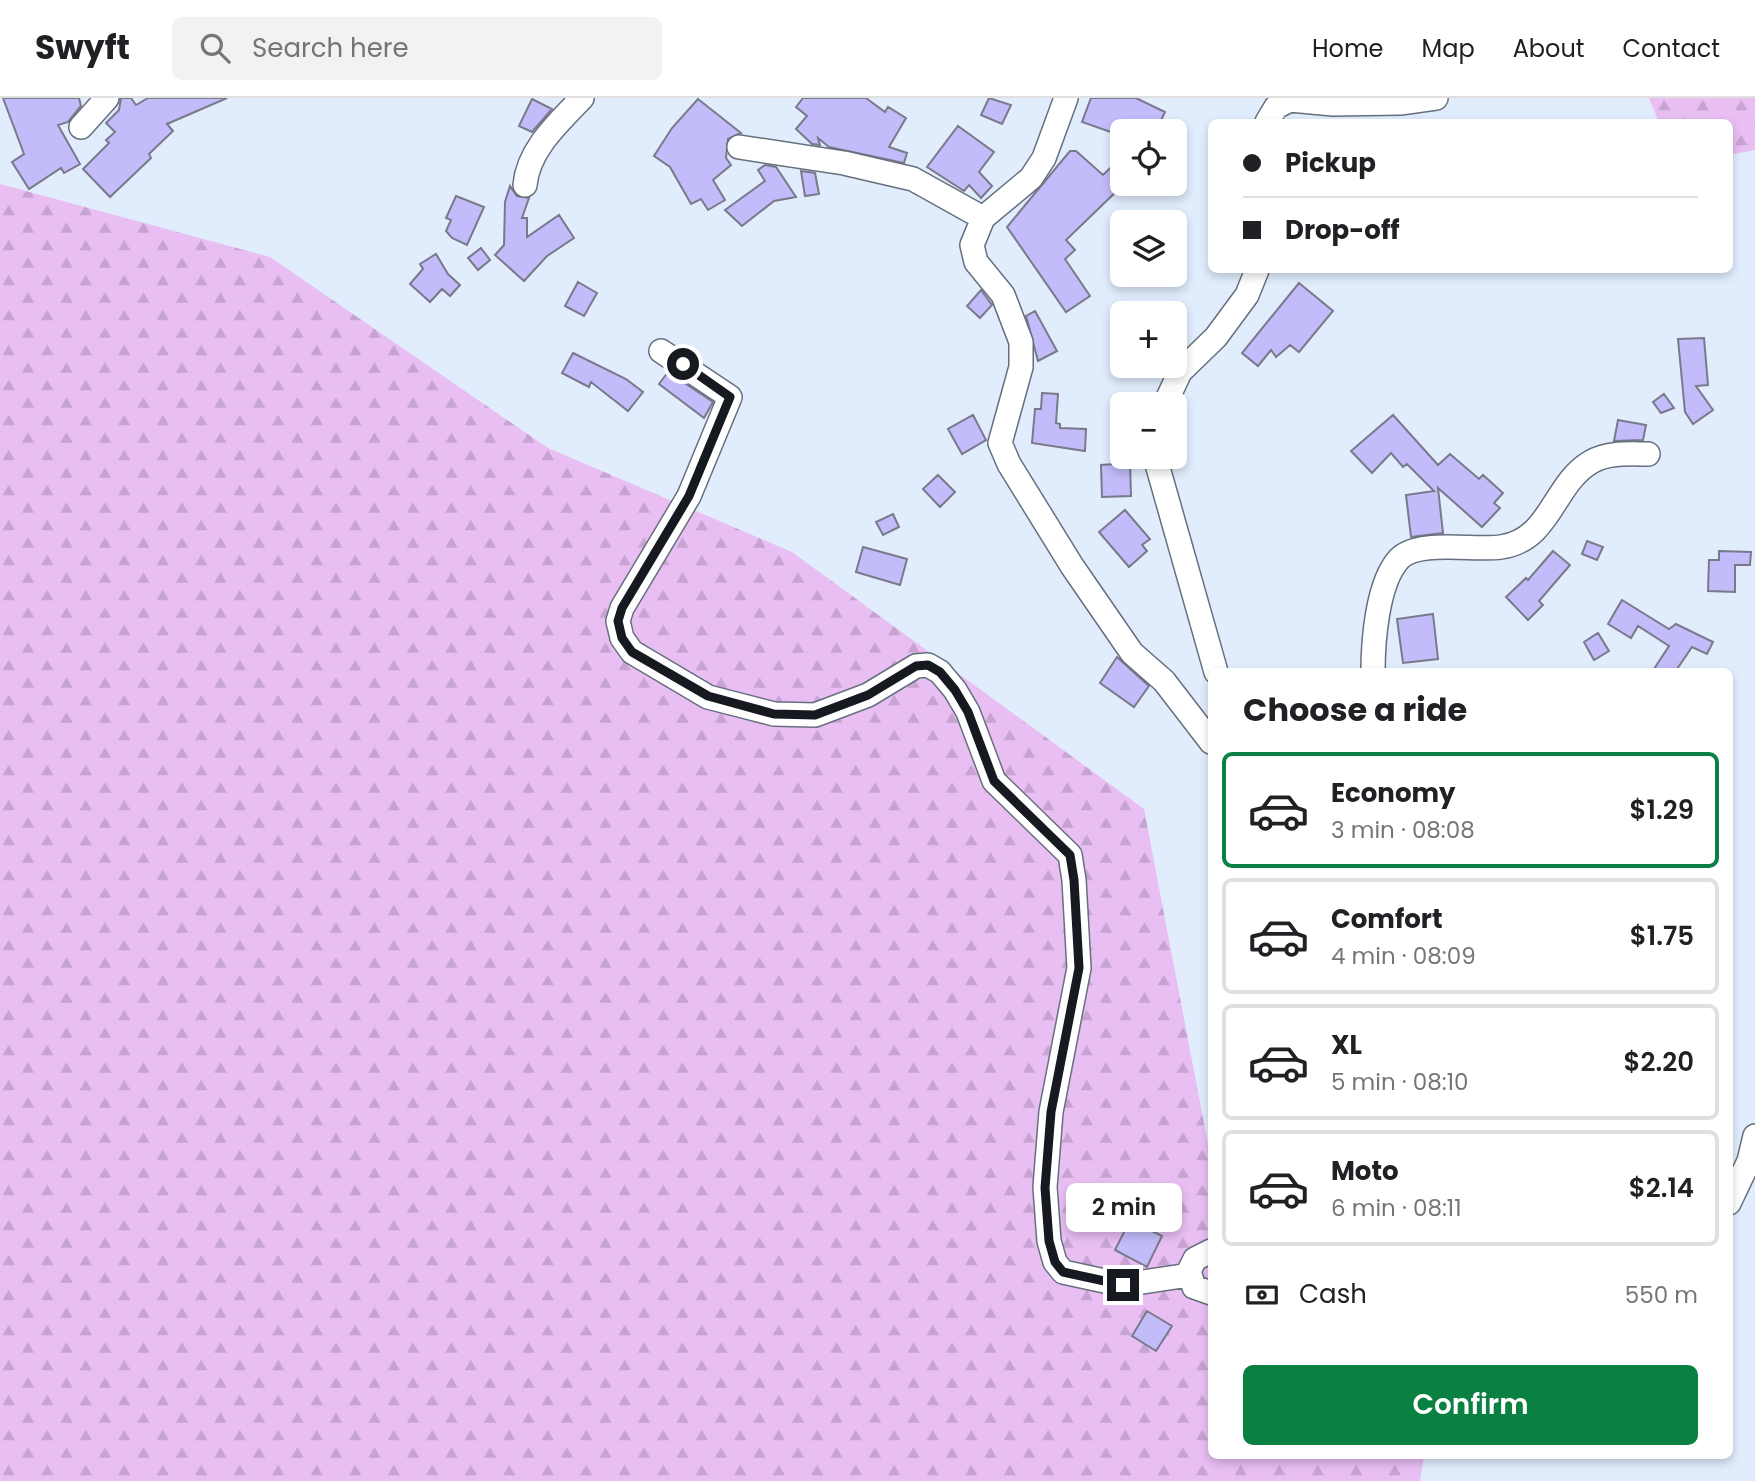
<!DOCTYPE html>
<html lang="en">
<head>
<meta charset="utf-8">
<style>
  :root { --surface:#fff; --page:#f2f2f2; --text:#202124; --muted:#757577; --line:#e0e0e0; --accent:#0b8043 }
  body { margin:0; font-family:Poppins,sans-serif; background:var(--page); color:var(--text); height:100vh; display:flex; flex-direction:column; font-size:26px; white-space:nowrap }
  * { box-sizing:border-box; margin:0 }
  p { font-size:23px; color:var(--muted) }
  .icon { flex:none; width:38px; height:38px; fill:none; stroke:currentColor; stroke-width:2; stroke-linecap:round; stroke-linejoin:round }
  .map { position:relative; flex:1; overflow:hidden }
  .sheet { position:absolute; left:1208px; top:570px; width:525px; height:791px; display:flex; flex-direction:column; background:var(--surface); border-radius:10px; box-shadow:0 4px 10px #0003 }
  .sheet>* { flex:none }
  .guide { position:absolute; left:1208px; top:21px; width:525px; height:154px; border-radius:10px; box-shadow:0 4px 10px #0003; display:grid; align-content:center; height:154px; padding:0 35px; background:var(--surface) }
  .fabs { position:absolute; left:1110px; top:21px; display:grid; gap:14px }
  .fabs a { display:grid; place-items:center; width:77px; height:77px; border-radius:10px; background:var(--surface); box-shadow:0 4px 10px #0003; font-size:35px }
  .end { position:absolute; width:32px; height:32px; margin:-16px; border:9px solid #161a20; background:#fff; box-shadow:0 0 0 4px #fff }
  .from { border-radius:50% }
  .bubble { position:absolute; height:49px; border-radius:10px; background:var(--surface); box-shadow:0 4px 10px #0003; font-size:23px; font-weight:600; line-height:49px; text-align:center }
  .guide b { display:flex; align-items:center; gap:24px; height:66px; font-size:26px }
  .guide b+b { border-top:2px solid var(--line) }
  .guide i { width:18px; height:18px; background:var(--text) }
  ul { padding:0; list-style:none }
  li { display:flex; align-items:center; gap:21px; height:116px; margin:0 14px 10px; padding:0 21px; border:4px solid var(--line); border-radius:10px }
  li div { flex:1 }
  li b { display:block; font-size:26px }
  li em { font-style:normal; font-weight:600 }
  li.current { border-color:var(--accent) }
  li>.icon { width:63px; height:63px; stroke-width:1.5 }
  h2 { padding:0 35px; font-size:32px; line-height:84px }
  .pay { display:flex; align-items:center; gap:18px; height:77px; padding:0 35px; font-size:26px }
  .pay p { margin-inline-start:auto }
  .cta { display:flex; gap:14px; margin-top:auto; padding:14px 35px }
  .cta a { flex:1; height:80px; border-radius:10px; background:var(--accent); color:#fff; font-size:28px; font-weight:600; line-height:80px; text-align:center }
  header { display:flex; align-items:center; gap:42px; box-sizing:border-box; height:98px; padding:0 35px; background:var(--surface); border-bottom:2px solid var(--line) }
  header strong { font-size:33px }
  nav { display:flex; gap:38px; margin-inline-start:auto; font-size:24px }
  .search { width:490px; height:63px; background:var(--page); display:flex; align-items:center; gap:18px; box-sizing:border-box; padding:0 24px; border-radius:10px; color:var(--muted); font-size:26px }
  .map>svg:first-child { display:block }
</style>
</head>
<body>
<header>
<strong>Swyft</strong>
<div class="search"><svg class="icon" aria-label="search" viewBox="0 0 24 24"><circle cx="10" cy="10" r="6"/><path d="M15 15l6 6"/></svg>Search here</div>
<nav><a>Home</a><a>Map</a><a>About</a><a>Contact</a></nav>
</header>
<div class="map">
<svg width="1755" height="1383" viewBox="0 0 1755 1383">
  <defs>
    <pattern id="forest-firs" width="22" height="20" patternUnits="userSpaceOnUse" patternTransform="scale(1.75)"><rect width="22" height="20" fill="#e8bef3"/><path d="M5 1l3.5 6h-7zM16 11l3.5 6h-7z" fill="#c6a3d0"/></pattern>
  </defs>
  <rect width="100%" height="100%" fill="#e1edfd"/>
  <path fill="url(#forest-firs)" d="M1649,0H1755V52L1729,57V24H1659Z
    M0,86L270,159L548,350L792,454L1144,711L1211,1062V1358H1424L1420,1383H0Z"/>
  <path fill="#c2bcfa" stroke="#7a798a" stroke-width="2" d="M3,0H79L81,8L68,24L58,27L80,66L64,75L61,70L29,91L12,64L24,56Z
    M121,0H131L136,7L148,0H227L167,26L173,33L149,56L151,60L110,99L83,71L109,45L106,42L115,34L106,25L119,12Z
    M803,0H866L885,14L888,9L906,20L889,49L907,55L904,65L829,49L818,40L820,47L812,46L796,31L807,18L796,9Z
    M989,0L1011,7L1002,26L981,17Z
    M1091,0H1136L1165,14L1156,33H1122V38L1082,24Z
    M532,1L552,11L532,34L519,28Z
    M698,1L741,35L728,41L726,60L731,67L713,82L725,102L708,112L701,101L691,106L670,69L654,58L672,30Z
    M958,28L994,54L979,74L992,88L981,100L969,87L964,93L927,69Z
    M1070,53H1076L1103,77L1122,59V88L1066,142L1075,152L1065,161L1090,198L1066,214L1007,129Z
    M765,67L776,69L796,99L774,103L742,128L725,112L765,83L758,72Z
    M801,73L815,75L819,96L805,98Z
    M510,88L517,98L529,100L522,120H527V139L559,117L574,140L547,158L524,183L495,157L504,147L505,104Z
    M456,98L484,109L467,147L452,140L446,133L451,122L446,120Z
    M481,150L490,162L478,172L468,160Z
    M436,156L448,176L460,187L450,198L442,191L430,204L410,186L423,171L420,166Z
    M578,184L597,195L584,218L565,208Z
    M1299,185L1333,213L1299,254L1290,247L1276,259L1271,252L1258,268L1242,255Z
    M981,192L992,207L980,220L967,208Z
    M1035,213L1057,253L1038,263L1026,218Z
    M1704,240L1708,287L1696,288L1713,312L1693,326L1685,314L1678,241Z
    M573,255L626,281L643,294L628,313L591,284L589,289L562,275Z
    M668,274L713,304L704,320L659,286Z
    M1042,295L1058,296L1056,325L1060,326V330L1086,331L1085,353L1032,345L1035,311H1041Z
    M1664,296L1674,310L1661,315L1653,304Z
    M973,317L986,342L962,356L948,331Z
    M1393,317L1438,367L1450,356L1479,381L1483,377L1503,395L1494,405L1500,410L1482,429L1438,390L1443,435L1411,439L1406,397L1434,393L1407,366L1403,369L1391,355L1372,375L1351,353Z
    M1618,322L1646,327L1643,342L1614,343Z
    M1130,365L1131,398L1102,399L1101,367Z
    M938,377L955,394L940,409L923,391Z
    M1125,412L1150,441L1142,447L1147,453L1129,469L1099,434Z
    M893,416L899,429L883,437L876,424Z
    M1587,443L1603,449L1597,462L1582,456Z
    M863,449L907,461L900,487L856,474Z
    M1553,453L1570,467L1539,503L1543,507L1528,522L1506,499L1526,480L1528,482Z
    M1719,453L1751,454L1750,467H1735V494L1708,493L1709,462H1719Z
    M1622,502L1669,531L1676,526L1713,544L1707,556L1692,549L1675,574H1652L1669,548L1638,528L1631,540L1608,526Z
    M1433,516L1438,561L1403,565L1397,521Z
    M1598,535L1609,553L1594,562L1584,544Z
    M1117,559L1149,588L1134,609L1100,585Z
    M1130,1122L1162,1138L1147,1169L1115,1152Z
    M1147,1213L1172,1228L1156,1253L1132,1238Z"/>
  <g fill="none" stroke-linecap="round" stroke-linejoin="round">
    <defs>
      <path id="minor" d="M1066,0L1044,60L1031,80L983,120L972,147L976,164L1003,197L1021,244V269L1000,345L1009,366L1072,468L1132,555L1164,583L1211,644
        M1267,24L1276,9L1290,2L1333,6L1400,5L1436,0
        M81,29L107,0
        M739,49L844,65L913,81L983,120
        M525,87C528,52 558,25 582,0
        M661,253L730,299L689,398L622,510L618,523L622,540L632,554L708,599L774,616L815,617L868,597L916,568L928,567L940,574L955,592L968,614L994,683L1070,757L1074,782L1079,870L1051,1014L1045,1089L1049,1143L1055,1164L1063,1174L1123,1187L1189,1177
        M1165,306L1180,274L1216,239L1247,197L1257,172
        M1155,359L1216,574
        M1373,574C1373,544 1377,485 1399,461C1418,441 1474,453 1501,449C1551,442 1553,386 1591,364C1608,354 1630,356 1648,356
        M1729,1105L1749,1063L1755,1038
        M1211,1153L1195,1161L1189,1173L1194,1189L1211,1195"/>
    </defs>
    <use href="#minor" stroke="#656f7e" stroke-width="26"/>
    <use href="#minor" stroke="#fff" stroke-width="23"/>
  </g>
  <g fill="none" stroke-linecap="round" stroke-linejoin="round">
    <path stroke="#161a20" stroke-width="9" d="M683,266L730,299L689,398L622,510L618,523L622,540L632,554L708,598L774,616L815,617L868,597L916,568L928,567L940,574L955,592L968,614L994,683L1070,757L1074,782L1079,870L1051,1014L1045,1090L1049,1143L1055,1164L1063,1174L1123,1187"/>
  </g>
</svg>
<div class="fabs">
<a><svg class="icon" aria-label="locate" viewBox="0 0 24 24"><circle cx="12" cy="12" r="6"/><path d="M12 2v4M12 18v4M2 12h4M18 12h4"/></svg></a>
<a><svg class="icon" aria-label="layers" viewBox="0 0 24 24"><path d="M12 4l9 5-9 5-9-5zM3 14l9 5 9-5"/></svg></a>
<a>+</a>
<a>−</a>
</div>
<i class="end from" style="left:683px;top:266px"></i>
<i class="end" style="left:1123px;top:1187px"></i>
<div class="bubble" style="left:1066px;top:1085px;width:116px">2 min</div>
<div class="guide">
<b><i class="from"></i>Pickup</b>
<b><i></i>Drop-off</b>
</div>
<section class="sheet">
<h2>Choose a ride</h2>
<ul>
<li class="current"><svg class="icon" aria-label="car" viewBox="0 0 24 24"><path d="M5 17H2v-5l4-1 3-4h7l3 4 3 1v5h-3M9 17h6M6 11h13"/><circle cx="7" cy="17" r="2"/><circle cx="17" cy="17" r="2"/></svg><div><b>Economy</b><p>3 min · 08:08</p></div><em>$1.29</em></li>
<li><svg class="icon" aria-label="car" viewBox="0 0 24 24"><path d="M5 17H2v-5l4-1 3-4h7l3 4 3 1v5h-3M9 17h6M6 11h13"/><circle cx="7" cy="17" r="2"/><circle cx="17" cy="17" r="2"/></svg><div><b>Comfort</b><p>4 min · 08:09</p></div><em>$1.75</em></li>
<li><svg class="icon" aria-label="car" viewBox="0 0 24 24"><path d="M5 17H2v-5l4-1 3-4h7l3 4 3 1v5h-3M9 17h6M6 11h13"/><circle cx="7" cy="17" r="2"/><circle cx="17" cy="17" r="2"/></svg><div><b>XL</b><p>5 min · 08:10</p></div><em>$2.20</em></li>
<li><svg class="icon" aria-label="car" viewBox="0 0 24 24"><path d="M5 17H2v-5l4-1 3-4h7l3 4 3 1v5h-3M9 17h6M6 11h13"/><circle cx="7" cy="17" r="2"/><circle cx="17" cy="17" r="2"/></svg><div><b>Moto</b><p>6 min · 08:11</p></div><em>$2.14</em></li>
</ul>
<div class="pay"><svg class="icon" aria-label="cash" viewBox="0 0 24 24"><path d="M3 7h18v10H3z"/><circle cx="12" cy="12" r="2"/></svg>Cash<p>550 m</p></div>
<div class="cta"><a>Confirm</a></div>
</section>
</div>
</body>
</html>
